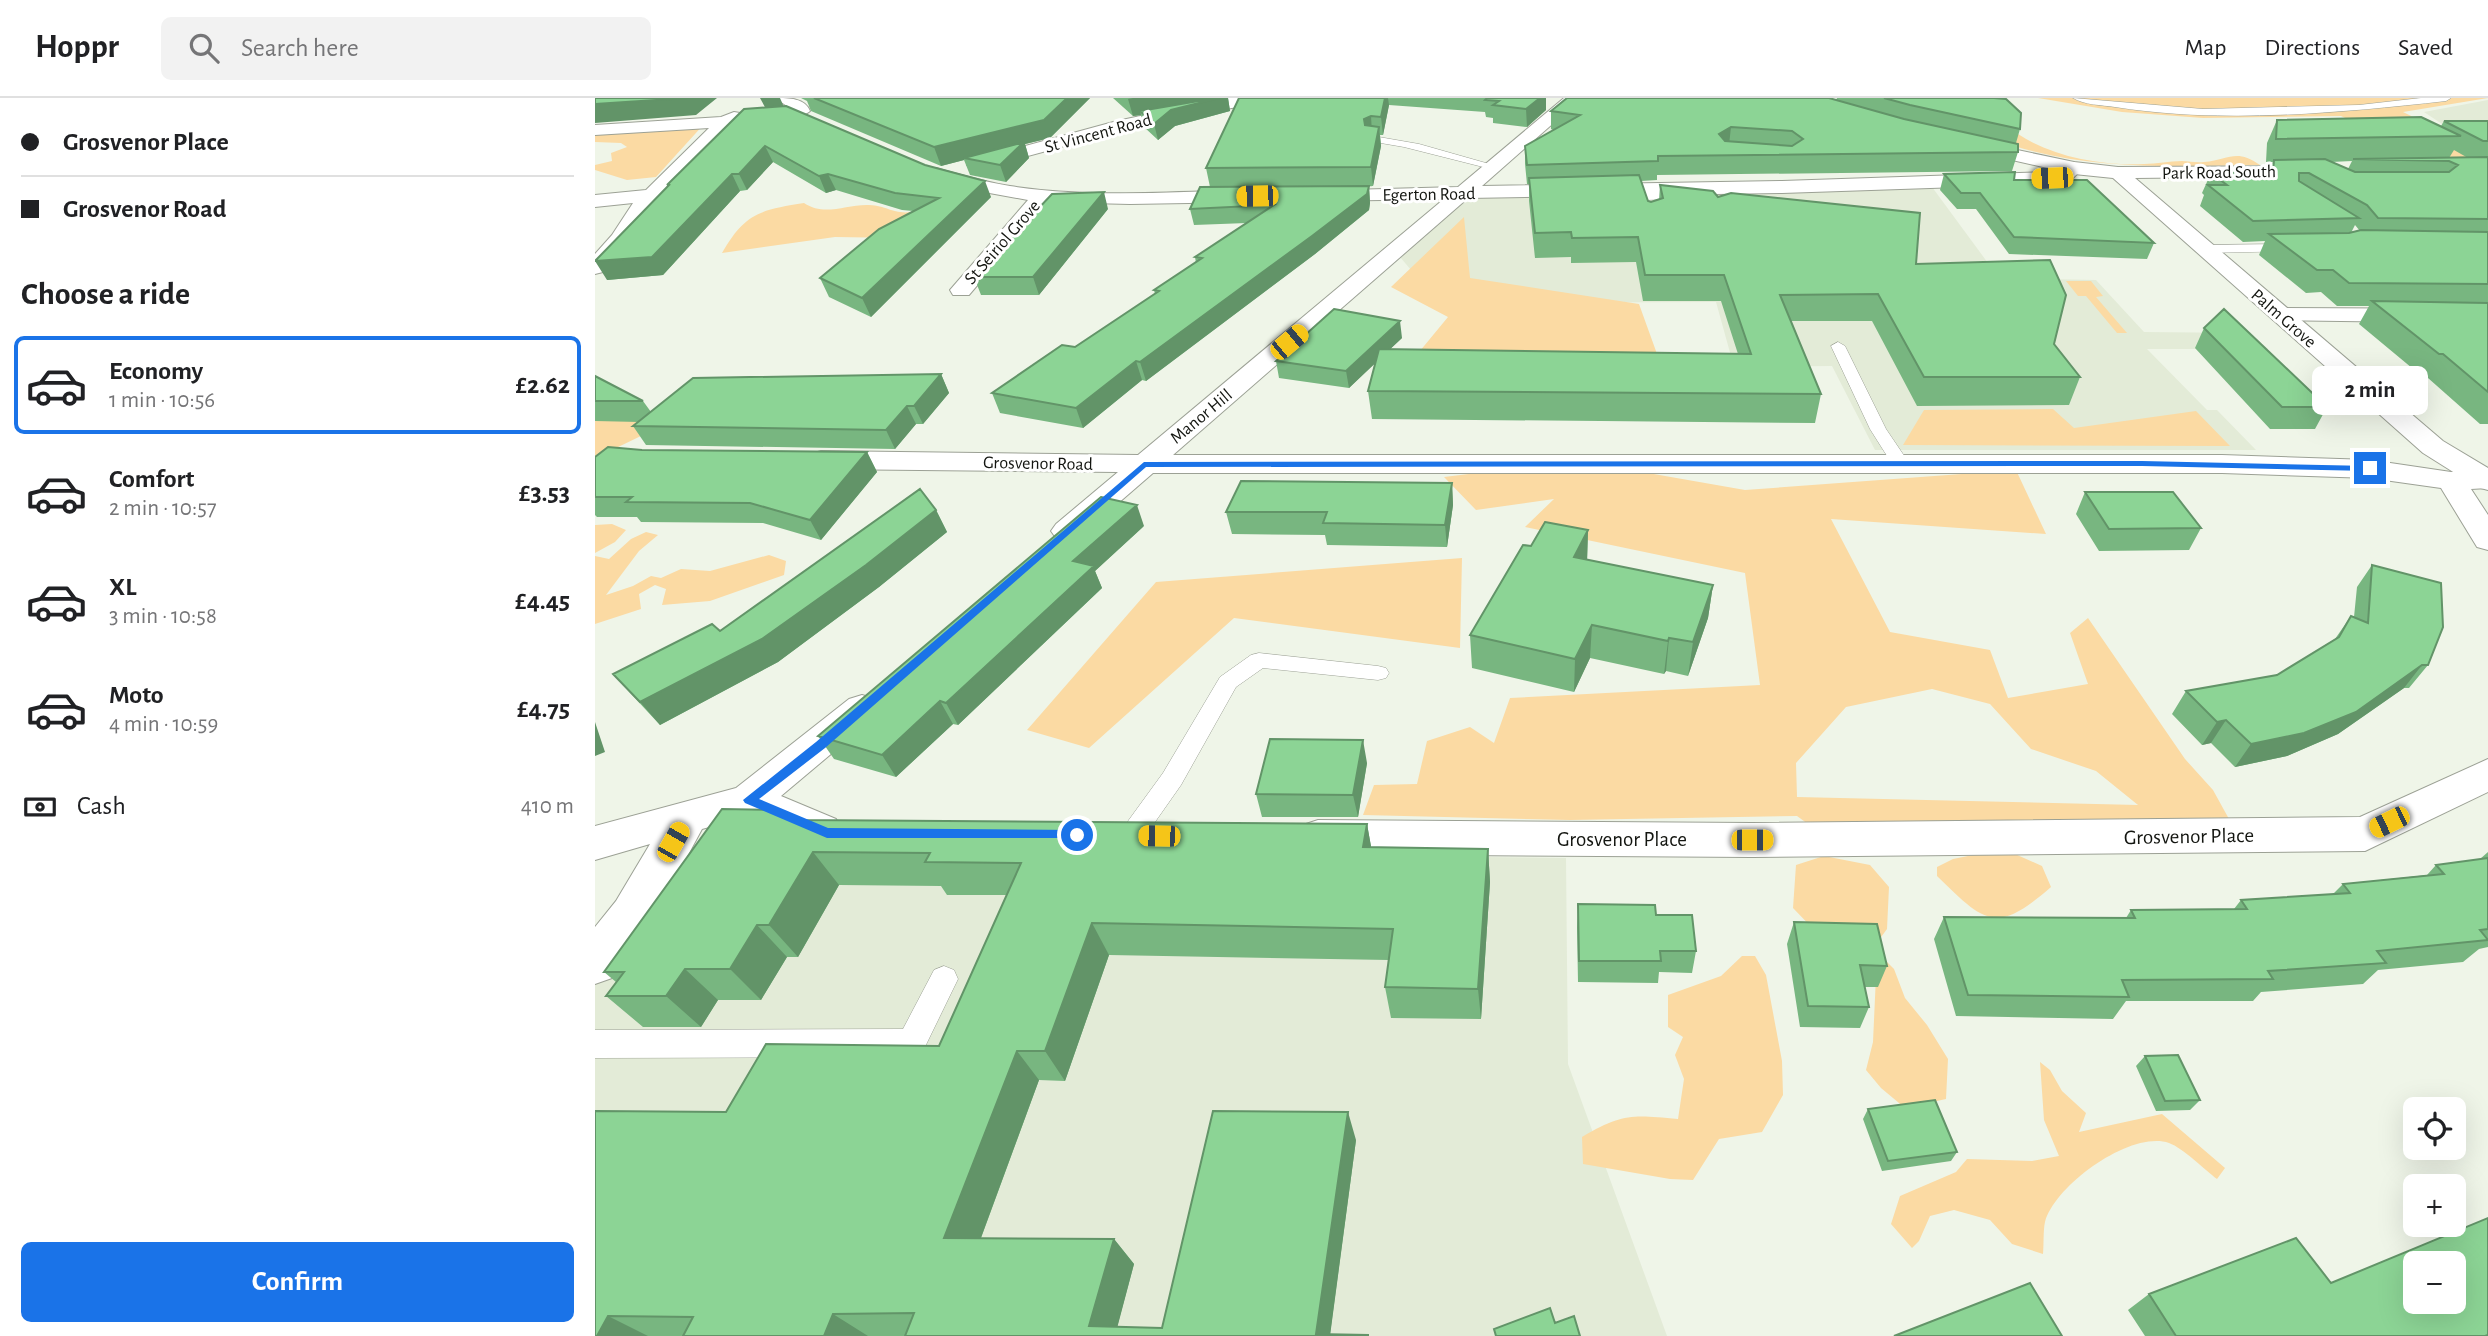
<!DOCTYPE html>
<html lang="en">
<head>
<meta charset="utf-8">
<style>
  :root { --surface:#fff; --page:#f2f2f2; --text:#202124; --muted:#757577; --line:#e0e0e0; --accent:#1a73e8 }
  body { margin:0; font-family:"Alegreya Sans",sans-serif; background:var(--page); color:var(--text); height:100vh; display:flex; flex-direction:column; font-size:26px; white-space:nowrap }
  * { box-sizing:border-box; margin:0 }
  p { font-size:23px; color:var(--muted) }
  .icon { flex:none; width:38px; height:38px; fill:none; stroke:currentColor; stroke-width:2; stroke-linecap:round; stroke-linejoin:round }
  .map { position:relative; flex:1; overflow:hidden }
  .panel { display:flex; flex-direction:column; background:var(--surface); width:595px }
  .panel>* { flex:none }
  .top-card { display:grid; align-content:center; height:154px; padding:0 21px; background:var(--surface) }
  .fabs { position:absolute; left:1808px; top:999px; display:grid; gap:14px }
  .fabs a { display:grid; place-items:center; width:63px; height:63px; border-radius:10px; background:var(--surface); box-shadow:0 7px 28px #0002; font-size:35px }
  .end { position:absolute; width:32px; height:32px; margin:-16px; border:9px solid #1a73e8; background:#fff; box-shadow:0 0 0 4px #fff }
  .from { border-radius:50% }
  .bubble { position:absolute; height:49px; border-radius:10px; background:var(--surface); box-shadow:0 7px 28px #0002; font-size:23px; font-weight:600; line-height:49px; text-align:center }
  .car { position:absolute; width:21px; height:42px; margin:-21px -10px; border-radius:9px; box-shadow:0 0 5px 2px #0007; background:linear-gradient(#f5c518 24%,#345 0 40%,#f5c518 0 76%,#345 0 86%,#f5c518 0) }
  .top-card b { display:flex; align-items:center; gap:24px; height:66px; font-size:26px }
  .top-card b+b { border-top:2px solid var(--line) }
  .top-card i { width:18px; height:18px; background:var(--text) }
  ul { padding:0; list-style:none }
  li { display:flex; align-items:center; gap:21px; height:98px; margin:0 14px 10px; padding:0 7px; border:4px solid transparent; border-radius:10px }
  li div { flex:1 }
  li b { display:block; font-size:26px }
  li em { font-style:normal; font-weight:600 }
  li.selected { border-color:var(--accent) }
  li>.icon { width:63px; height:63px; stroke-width:1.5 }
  h2 { padding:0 21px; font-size:32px; line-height:84px }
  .pay { display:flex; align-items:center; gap:18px; height:77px; padding:0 21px; font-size:26px }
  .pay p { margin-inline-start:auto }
  .primary-button { display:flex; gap:14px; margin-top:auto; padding:14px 21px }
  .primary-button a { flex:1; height:80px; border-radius:10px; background:var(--accent); color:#fff; font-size:28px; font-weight:600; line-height:80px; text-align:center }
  header { display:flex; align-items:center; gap:42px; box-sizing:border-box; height:98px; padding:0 35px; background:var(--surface); border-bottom:2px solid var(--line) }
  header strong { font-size:33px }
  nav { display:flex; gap:38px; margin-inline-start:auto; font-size:24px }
  .search { width:490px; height:63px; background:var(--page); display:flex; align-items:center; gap:18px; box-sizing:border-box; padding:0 24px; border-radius:10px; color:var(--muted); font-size:26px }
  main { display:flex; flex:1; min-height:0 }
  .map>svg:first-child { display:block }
</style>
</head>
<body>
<header>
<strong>Hoppr</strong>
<div class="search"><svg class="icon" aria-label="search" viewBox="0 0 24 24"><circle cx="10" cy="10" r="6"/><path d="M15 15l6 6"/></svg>Search here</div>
<nav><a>Map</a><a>Directions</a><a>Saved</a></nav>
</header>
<main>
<section class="panel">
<div class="top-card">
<b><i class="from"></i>Grosvenor Place</b>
<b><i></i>Grosvenor Road</b>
</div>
<h2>Choose a ride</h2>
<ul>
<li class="selected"><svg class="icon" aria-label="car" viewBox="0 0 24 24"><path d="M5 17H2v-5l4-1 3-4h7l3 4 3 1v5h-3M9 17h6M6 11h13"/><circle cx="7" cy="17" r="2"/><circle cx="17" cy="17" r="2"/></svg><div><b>Economy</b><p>1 min · 10:56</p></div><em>£2.62</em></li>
<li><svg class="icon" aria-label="car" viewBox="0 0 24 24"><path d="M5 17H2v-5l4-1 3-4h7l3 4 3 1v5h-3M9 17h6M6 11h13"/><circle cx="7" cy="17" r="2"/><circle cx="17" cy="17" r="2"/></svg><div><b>Comfort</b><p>2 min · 10:57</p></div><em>£3.53</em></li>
<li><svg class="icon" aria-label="car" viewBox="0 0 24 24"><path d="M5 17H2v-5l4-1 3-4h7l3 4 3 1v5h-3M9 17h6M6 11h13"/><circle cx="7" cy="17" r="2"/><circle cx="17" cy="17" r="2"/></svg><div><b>XL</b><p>3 min · 10:58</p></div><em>£4.45</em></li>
<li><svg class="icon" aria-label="car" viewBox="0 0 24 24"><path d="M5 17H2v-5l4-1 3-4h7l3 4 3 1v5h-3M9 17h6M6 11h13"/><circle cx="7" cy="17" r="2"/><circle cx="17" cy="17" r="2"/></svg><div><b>Moto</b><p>4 min · 10:59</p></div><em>£4.75</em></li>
</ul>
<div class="pay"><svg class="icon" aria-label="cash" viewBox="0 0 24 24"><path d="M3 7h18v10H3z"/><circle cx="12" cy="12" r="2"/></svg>Cash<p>410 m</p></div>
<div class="primary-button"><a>Confirm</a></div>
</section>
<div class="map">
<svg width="1893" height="1238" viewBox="0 0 1893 1238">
  <rect width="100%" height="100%" fill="#eff5e8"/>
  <path fill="#e3ebd7" d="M1893,2V32H1856L1829,14Z
    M1337,89L1404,180L1501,182L1549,234L1655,235L1673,251H1552L1612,312H1622L1661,352H1280L1237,268L1139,269L1121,204L844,205L805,159L873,98Z
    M97,749L971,760L973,966L1072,1238H0V852Z"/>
  <path fill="#fbdaa3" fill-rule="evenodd" d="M1443,0H1893L1808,14L1888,53L1893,60L1832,59L1746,18L1608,20L1527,14Z
    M110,25L61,79L32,82L0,72V67L17,63L16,55L32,49L26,45L0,44V33Z
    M1423,36C1457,59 1508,68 1549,66C1562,66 1574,63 1587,63C1594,63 1601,65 1609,64C1634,62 1641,50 1665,67C1579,68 1499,73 1416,47Z
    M209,105C230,119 251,106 274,107C295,108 298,118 323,113L306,140L240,139L127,155C150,115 165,112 209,105Z
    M869,119L875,180L1044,206L1066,267L815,265L853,219L796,189Z
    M1471,183H1496L1508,198L1501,199L1532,235H1522L1491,198H1483Z
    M1458,311L1479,330L1601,313L1635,348L1308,347L1329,312Z
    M0,318L44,322L48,337L19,351L0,385Z
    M1421,372L1451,436L1236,421L1295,534L1395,552L1413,600L1493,586L1475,535L1493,520L1590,661L1618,692L1634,721L1224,734L1202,718L975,722L768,717L779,687L822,686L832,643L875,629L899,645L915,600L1165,587L1150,475L930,429L959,401L881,412L849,379L882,375H1053L1150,392ZM1337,591L1395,606L1436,651L1501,673L1543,707L1202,699L1201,665L1251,609Z
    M17,426L31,432L20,444L0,455V427Z
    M51,434L63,437L44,453L11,497L38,488L56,478L66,480L86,471L115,473L174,457L191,463L189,477L115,503L67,507L71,491L60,487L44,496L46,511L0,526V458L14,461L36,441Z
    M867,460L865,550L639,520L494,650L432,632L561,484Z
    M1388,755L1420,756L1447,768L1456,789C1401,837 1390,825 1342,778V769L1358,761Z
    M1229,758L1275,767L1294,789L1292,831L1278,850L1299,871L1310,900L1332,927L1353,961L1351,1001L1310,1010L1286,990L1271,972L1278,944L1281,878L1224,837L1198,810L1201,767Z
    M1147,858H1160L1171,877L1187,963L1188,997L1167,1034L1124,1041L1098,1082L1075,1081L988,1066L987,1039C1028,1015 1037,1017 1083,1021L1089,981L1080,957L1088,939L1073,929V897L1126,878Z
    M1445,964L1455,972L1467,993L1491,1015L1484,1034L1567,1016L1630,1070L1622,1081C1610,1072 1588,1050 1574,1045C1536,1032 1460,1087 1450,1124C1448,1133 1449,1146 1448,1156L1417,1146L1395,1122L1359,1112L1335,1118L1324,1143L1317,1150L1296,1126L1305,1098L1361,1074L1372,1061L1437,1063L1464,1058L1449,1022Z"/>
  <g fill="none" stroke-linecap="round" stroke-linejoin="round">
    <defs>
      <path id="service" d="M1478,0L1608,11L1764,7L1826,0H1856L1851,3C1743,15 1628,26 1520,9C1507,7 1489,7 1478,0Z
        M778,38L824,46L905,69L900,72L809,49L774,43V39Z
        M1093,95L1099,98L1097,100L1051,102L1045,99L1051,96Z
        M1696,146L1702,150L1700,153L1608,155L1602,151L1608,147Z
        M1243,244L1250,248L1291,331L1314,365L1311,369H1299L1275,331L1236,248Z
        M664,555L783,568L791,570L794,575L791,580L783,582L668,570L641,589L586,687L546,744L537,747L528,744L524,737L528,730L568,675L625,579L656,557Z
        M349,868L359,872L363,881L327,955L316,959L0,960V932L308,931L339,872Z"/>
      <path id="minor" d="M180,0C194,0 210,0 215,13C207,21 155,28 147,20L155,15L195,10Z
        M630,0H673L665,5L558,24L381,72L372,67L375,63L522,23Z
        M969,0H987L887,88L1187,83L1457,74L1479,64L1488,70L1477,81L1457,86L1187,95L873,100L578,357H1627L1775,362L1856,374L1893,372V390L1876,391L1893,417V452L1882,449L1846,390L1775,380L1627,375H558L483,440L472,443L461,440L456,433L461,426L523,374L226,371L216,368L211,362L216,356L226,353L543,357L849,101L724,103L717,101L714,97L717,93L863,89Z
        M139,14L145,15L147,19L136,28L49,117L33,144L8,174L0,176V156L17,137L38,105L0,109V97L51,92L114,30L0,37V27L126,19Z
        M341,70C366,77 390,84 415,88C493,100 574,94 653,92L663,98L653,104L535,106L453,104L374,197H358L355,192L433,102L378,92L334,80L332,76Z
        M1686,210L1893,211V225L1678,222L1674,217L1678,212Z
        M267,597L280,601L286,610L280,619L186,698L241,721L247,733L241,745L226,750L151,719L107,731L53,831L17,880L0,886V829L21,803L55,746L0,762V728L141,690L254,601Z
        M1893,661V694L1770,753L1157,759L723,756L708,751L702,739L708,727L723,722L1157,725L1765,719Z"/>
      <path id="tertiary" d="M1370,41L1479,64L1523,69L1733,68L1735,72L1733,76L1726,78L1540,80L1848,343L1893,370V392L1882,389L1828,355L1518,80L1479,76L1364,50L1361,46L1364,42Z"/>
    </defs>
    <use href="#service" stroke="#9ca195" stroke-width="1"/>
    <use href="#minor" stroke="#9ca195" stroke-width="2"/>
    <use href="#tertiary" stroke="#9ca195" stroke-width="2"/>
    <use href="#service" fill="#fff" fill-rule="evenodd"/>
    <use href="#minor" fill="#fff" fill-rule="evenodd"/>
    <use href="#tertiary" fill="#fff" fill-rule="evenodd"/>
  </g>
  <path fill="#78b680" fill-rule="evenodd" d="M206,0H495L455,40L430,46L434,60L411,84L375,77L369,62L346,68L216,13L212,3Z
    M518,0H633L635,13L580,28L563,42L549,29L546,17L538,18Z
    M644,0H951V12L932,29L898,25V20L891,19L890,14L794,7L788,37H785L786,48L778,88L725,89L774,88L775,105L774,112L720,156L551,283L547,282L488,330L405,315L397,295L480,249L560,196L559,192L601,165L600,159L652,125L599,127L595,111L615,89L611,70Z
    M1242,0H1399L1425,31L1421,45L1423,54L1417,73L1062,77V82L1046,83L1053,103L1056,104L1064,102L1065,87L1123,99L1321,166L1459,246L1485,279L1474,307L1322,308L1277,223H1196L1226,296L1220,325L777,321L773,293L781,264L754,290L684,280L681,263L807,240L795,251L1143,256L1126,203H1048L1041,164L976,165V159L940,160L934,103V86H932L930,66V48L958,32L956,31V13L1241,2Z
    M189,8L396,99L276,219L234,199L225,180L318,113L307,112L241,92L231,95L178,64L152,92L145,93L68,177L12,182L73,88L72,87L170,10Z
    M1682,22L1846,28L1849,23H1893V326H1885L1833,280H1829L1764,226L1774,208H1742L1726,194L1711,195L1664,157L1670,143L1648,144L1605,108L1609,97L1607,95L1616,75L1673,74L1678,64H1671L1672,45ZM1859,52L1873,60H1854ZM1757,63L1753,71L1736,64ZM1760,127L1765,133L1756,135Z
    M1349,76L1419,82L1559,145L1552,161L1414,156L1381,111H1362L1345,92Z
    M513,111L444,197H386L379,179Z
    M1609,230L1732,309L1720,331H1675L1600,250Z
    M346,276L354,295L328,326H321L300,351L51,347L38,328L44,324L0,323V278L48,303L56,314Z
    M47,352L272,354L282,374L226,442L168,425L46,424L42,419H2L0,417V359Z
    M857,385L858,407L852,449L732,447L730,437L637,436L631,414Z
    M1490,394L1606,430L1594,452L1504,453L1481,416Z
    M341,412L352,434L284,489L183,564L65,627L38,598L18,576L125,533Z
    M549,428L500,473L507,490L363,627L358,626L301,679L239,661L223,638Z
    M993,432L992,462L1118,487L1113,520L1093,578L1071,573L1069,576L995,560L979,594L877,570L875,537L936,448Z
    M1777,467L1833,567L1814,590H1809L1743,636L1692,658L1640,669L1616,645L1607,647L1577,616L1591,593L1682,577L1740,541L1756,518L1759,519L1762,489Z
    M772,665L763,719H667L661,696Z
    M206,722L772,726L776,749L893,751L895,784L886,921L796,920L790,889L794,862L514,857L470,983L444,982L386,1140L519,1141L539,1166L522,1229L567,1230L761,1042L735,1236L773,1238H0L131,1014L344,948L412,797H352L346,788L244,787L203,859H192L166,902H123L106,929H48L11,898L21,884L9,874Z
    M1893,754V849L1884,851L1868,864L1783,872L1768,886L1666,894L1658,903H1531L1518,921L1361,918L1339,841L1349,819L1531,820L1536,812L1639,811L1646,802L1738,796L1748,786L1832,777L1841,767L1885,761Z
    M983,806L1061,817L1101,853L1097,875L1064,874L1063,885L983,884L982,829Z
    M1199,824L1292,868L1283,889H1270L1274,909L1265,930L1205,929L1192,846Z
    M1550,958L1605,1002L1595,1012L1561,1013L1541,968Z
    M1273,1011L1362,1054L1356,1063L1287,1073L1268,1021Z
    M1736,1185L1891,1238H1550L1533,1212L1554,1196Z"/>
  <path fill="#629468" d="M92,0H122L101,17L0,25V6Z
    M165,0H185L189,9L171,11Z
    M472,0H495L455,40L430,46L434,60L411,84L405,67L369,60V62L346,68L339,49Z
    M538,0H620L545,13L546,17L538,18L533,1Z
    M624,0H633L635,13L580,28L563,42L559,26L576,12Z
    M790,0H793L794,7L788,37L786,19Z
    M945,0H951V12L932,29L931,11Z
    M776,18L777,35L771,39L769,21Z
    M784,29L786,48L778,88L776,69Z
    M1136,29L1134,47L1124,36Z
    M170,48L178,64L152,92L144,76Z
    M137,76L145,93L68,177L12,182L0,163Z
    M233,76L241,92L231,95L224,78Z
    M390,83L396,99L276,219L267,200Z
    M774,88L775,105L774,112L720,156L551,283L545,264Z
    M509,94L513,111L444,197L438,179Z
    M805,223L807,240L754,290L751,273Z
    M541,263L547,282L488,330L481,310Z
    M346,276L354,295L328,326L319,308Z
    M312,308L321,326L300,351L291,332Z
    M272,354L282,374L226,442L215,422Z
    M857,385L858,407L852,449L850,427Z
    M542,407L549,428L500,473L507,490L363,627L351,605L478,463Z
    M341,412L352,434L284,489L183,564L65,627L45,604Z
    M993,432L992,465L979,459Z
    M1118,487L1113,520L1093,578L1098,544Z
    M997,527L995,560L979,594L980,561Z
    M1074,540L1071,573L1069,576L1073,543Z
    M1827,567L1809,590L1743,636L1692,658L1640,669L1656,646Z
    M345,603L358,626L301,679L287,657Z
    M1631,622L1616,645L1607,647L1622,624Z
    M0,624L10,654L0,658Z
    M768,642L772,665L763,719L758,697Z
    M772,726L778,759L768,749Z
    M893,751L895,784L886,921L883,891Z
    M218,754L244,787L203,859L174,827Z
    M497,825L514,857L470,983L450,953Z
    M162,827L192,859L166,902L135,871Z
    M90,871L123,902L106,929L71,898Z
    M422,953L444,982L377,1164L349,1140Z
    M753,1014L761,1042L735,1238L721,1236Z
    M519,1141L539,1166L520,1238L494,1228Z
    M238,1216L273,1238H229Z
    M13,1218L53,1238H2Z"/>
  <path fill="#8cd495" stroke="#629468" stroke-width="2" fill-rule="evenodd" d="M0,0H92L0,6Z
    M219,0H472L449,22L339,49Z
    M621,0H624L576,12L559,26L545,13Z
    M644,0H790L786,19L776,18L769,21L770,27L784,29L776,69L611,70Z
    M892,0H945L931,11L898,7L904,3L890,2Z
    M972,0H1234L1309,21L1423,46V54L1063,58V63L932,67L930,48L985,17L956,13ZM1136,29L1197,33L1208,41L1197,48L1130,43L1124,36Z
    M1289,0H1399L1411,1L1426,15L1425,31L1315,7Z
    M191,8L330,67L390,83L267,200L225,180L284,131L344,100L300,95L233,76L224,78L170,48L144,76H137L57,159L0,163L75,86L72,87L149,11Z
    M1826,19L1866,38L1681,41L1682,22Z
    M1849,23H1893V43H1888Z
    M429,44L405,67L369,60Z
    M1893,59V121L1783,120L1772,107L1714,75H1704V83L1764,120L1658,123L1613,87H1632L1616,75L1678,74L1679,62L1730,61L1760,74H1854L1863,67L1854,63L1758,61Z
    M1420,74L1419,82H1492L1559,145L1419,139L1385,95H1366L1349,76Z
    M1044,77L1053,103L1056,104L1068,100L1065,87L1118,93L1123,99L1136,95L1325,115L1321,166L1455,162L1471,197L1459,246L1485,279H1329L1283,196L1185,197L1226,296L773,293L784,251L1156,256L1129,177H1050L1043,139L977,140L976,134L940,135L934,80Z
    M774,88L772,96L717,138L545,264L541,263L481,310L397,295L467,247L480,249L564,193L559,192L607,160L600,159L679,107L595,111L605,89Z
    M509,94L438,179H379L457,96Z
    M1766,132L1893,134V186L1754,185L1738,172H1722L1674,136L1754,135Z
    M1777,203L1893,205V294L1848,256H1844Z
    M739,211L805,223L751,273L681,263Z
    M1629,211L1732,309H1687L1609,230Z
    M346,276L319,308H312L291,332L38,328L98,280Z
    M0,278L48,303H0Z
    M13,349L47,352L272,354L215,422L155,405L31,404L37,399H0V359Z
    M646,383L857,385L850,427L728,425L732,414H631Z
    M325,391L341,412L271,467L167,541L45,604L18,576L117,526L125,533Z
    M1490,394H1578L1606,430L1514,431Z
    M506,399L542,407L478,463L499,468L351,605L345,603L287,657L223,638Z
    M950,424L993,432L979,459L1118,487L1098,544L1074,540L1073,543L997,527L980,561L875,537L928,447L936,448Z
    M1777,467L1846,485L1848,529L1833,567H1827L1761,614L1709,635L1656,646L1631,622L1622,624L1591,593L1682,577L1744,539L1756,518L1773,525Z
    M675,641L768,642L758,697L661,696Z
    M127,711L181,712L206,722L772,726L768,749L893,751L883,891L790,889L798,831L497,825L450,953H422L349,1140L519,1141L494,1228L567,1230L618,1013L753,1014L721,1236L773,1237V1238H310L319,1215L238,1216L229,1238H88L98,1219L13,1218L2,1238H0V1013L131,1014L171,946L344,948L426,765L330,764L335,755L218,754L174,827H162L135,871H90L71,898H11L29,874H9Z
    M1893,760V831L1885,832L1893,842L1782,853L1791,865L1673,873L1678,881L1527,882L1534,899L1373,897L1349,819L1540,820L1536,812L1652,811L1646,802L1755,795L1748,786L1849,776L1841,767Z
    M983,806L1060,807L1061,817H1097L1101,853H1065L1066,863H984Z
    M1199,824L1282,826L1292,868L1265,867L1274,909L1213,908Z
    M1583,957L1605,1002L1570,1003L1550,958Z
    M1340,1002L1362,1054L1293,1063L1273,1011Z
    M1893,1120V1237L1890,1238H1581L1554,1196L1701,1140L1736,1185ZM1820,1166H1858V1204H1820Z
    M1435,1185L1467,1238H1299Z
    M955,1210L960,1225L979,1218L985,1238H901L899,1231Z"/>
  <path fill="#1a73e8" d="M1547,363L1775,368L1779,370L1775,373L1547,368L551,369L230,650L164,701L233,730L482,732L486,733V740H232L150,705L148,702L221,644L549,364Z"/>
  <g text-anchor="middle" stroke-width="6" stroke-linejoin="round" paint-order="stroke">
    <g font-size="18" fill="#131510" stroke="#fff">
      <text transform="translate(503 35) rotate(-15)" y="6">St Vincent Road</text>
      <text transform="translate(1624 74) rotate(-1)" y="6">Park Road South</text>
      <text transform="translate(834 96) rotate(-1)" y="6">Egerton Road</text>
      <text transform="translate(407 144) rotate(-49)" y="6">St Seiriol Grove</text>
      <text transform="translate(1689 220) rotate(41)" y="6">Palm Grove</text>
      <text transform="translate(606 318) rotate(-40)" y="6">Manor Hill</text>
      <text transform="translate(443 365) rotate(1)" y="6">Grosvenor Road</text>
    </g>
    <g font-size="21" fill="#131510" stroke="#fff">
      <text transform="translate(1594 738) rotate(-1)" y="7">Grosvenor Place</text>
      <text x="1027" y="748">Grosvenor Place</text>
    </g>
  </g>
</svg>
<div class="fabs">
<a><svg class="icon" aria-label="locate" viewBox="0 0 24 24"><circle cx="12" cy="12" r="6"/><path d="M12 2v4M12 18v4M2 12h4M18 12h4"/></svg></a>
<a>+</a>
<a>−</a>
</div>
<i class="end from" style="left:482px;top:737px"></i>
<i class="end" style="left:1775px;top:370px"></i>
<div class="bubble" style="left:1717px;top:268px;width:116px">2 min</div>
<i class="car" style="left:1457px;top:80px;rotate:268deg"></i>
<i class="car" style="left:662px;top:98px;rotate:269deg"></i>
<i class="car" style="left:694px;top:244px;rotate:50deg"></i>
<i class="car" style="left:1794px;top:724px;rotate:244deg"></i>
<i class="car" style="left:564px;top:738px;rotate:271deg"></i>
<i class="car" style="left:1157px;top:742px;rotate:90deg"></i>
<i class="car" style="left:78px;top:744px;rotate:30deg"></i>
</div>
</main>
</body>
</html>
